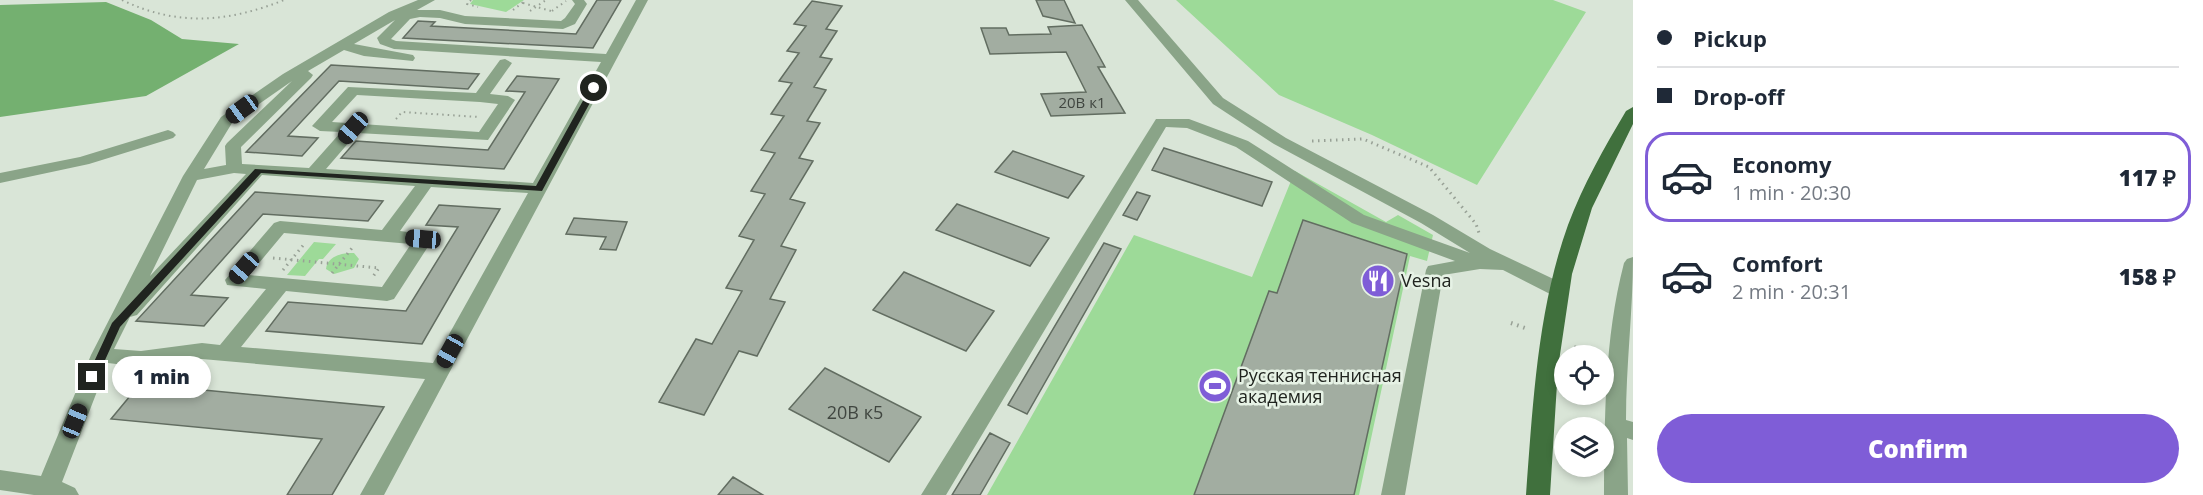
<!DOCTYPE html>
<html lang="en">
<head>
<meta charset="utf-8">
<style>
  :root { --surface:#fff; --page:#f6f6f7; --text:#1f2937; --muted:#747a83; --line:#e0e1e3; --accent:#7f5dd7 }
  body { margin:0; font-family:"Open Sans",sans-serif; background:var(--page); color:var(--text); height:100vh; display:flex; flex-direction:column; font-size:22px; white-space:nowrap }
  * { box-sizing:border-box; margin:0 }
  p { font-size:20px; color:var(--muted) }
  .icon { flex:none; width:33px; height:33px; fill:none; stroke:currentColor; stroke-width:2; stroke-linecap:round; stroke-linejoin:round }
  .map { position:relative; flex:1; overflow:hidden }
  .side { display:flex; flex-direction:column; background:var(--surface); width:570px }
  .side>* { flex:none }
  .top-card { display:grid; align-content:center; height:132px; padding:0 24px; background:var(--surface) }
  .fabs { position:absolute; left:1554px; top:345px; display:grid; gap:12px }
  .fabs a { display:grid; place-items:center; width:60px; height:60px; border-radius:50%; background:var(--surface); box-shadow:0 3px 9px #0003; font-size:30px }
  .end { position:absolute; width:27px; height:27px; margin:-14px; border:8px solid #20241f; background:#fff; box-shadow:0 0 0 3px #fff }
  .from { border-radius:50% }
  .bubble { position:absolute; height:42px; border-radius:21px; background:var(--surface); box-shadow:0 3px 9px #0003; font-size:20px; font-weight:800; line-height:42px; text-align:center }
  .car { position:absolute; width:18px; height:36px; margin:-18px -9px; border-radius:8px; box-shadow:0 0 4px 2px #0007; background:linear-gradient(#222 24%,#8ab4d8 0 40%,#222 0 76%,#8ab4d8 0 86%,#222 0) }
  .top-card b { display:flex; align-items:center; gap:21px; height:57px; font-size:22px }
  .top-card b+b { border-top:2px solid var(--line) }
  .top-card i { width:15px; height:15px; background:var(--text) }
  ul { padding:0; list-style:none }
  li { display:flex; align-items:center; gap:18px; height:90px; margin:0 12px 9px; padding:0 12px; border:3px solid transparent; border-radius:24px }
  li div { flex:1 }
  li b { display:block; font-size:22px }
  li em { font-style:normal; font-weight:800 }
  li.current { border-color:var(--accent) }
  li>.icon { width:54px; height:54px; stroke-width:1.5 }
  .button { display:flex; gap:12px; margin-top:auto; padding:12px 24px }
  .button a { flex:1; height:69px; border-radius:36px; background:var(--accent); color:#fff; font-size:24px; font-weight:800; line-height:69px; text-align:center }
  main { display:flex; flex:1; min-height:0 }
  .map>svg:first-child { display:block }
</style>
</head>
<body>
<main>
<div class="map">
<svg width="1633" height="495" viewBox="0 0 1633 495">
  <rect width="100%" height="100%" fill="#d9e5d7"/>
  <path fill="#9dda98" d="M473,0H524L506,12L470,4Z
    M1176,0H1553L1586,12L1477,185L1372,135L1279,95Z
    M1295,171L1386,222L1398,215L1433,235L1427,261L1410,256L1359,495H987L1134,235L1252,277Z
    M314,242L336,244L323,259H319L305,276L287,275Z
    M348,253H354L359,259L354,268L334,274L326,269C327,258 338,254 348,253Z"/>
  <path fill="#74b070" d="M106,2L151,20L182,39L239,44L146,96L0,117V5Z"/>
  <path fill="#a2ada1" stroke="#626d61" stroke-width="1.5" d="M597,0H621L593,48L403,38L418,21L435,22L431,26L576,34Z
    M1036,0H1064L1075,23L1043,16Z
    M812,1L842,6L826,29L837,31L820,57L832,59L814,87L826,90L807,121L820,123L799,158L813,161L790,199L805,203L781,246L796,250L770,299L785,302L757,356L739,351L704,415L659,402L696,339L712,344L742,291L726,288L754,240L739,236L765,194L751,191L775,153L761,150L784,116L771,114L792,83L779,81L799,53L787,51L806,26L794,24Z
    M1082,25L1105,67H1098L1125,113L1051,116L1041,94L1086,92L1066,52L990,54L981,28H1006L1009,35L1051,34L1048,27Z
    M331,65L479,74L468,89L339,81L288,136L318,138L302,156L246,152Z
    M517,76L559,79L504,169L341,158L356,141L488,150L525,92L506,91Z
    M1164,148L1272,182L1262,206L1152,170Z
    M1013,151L1084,176L1068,198L995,172Z
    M255,192L383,201L368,221L263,214L191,295L228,298L204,326L136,321Z
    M1137,192L1150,196L1137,220L1123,215Z
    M957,204L1049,238L1030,266L936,230Z
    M439,205L500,209L422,344L266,331L288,302L406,311L458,227L426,225Z
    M574,218L627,222L616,250L600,249L606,237L566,234Z
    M1303,220L1407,254L1354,495H1194L1269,291L1277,293Z
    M1104,243L1121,249L1027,414L1008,405Z
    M904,272L994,311L966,351L873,310Z
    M825,368L921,417L889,462L789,409Z
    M140,384L384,407L332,495H287L322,439L111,419Z
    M990,433L1010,443L980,495H952Z
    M733,477L763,495H718Z"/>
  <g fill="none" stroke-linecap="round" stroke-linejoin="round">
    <path stroke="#98a196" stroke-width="2" stroke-dasharray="1.5 4" stroke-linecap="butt" d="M122,0C178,27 229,22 284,0
      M471,0L467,4L478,7
      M523,3L551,11
      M513,10L526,0
      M530,11L546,0
      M552,11L566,1
      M396,119L402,112L479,117"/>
    <path stroke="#98a196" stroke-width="3" stroke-dasharray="1.5 4.5" stroke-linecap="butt" d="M1312,141L1363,139L1429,167L1476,224L1479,233
      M273,258L379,268L372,278
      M283,270L305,243
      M332,273L352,248"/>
    <path stroke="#98a196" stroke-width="4" stroke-dasharray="1.5 5" stroke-linecap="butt" d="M1511,323L1525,328
      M1574,347L1598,356"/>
    <path fill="#8aa488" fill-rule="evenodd" d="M418,0H435L417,10H440L465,16L561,21L565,18L575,4L572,0H584L587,4L575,24L563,29L465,24L440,18L420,17L410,19L391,39L396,41L606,54L636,0H648L384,495H360L425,379L202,359L141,367L108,363L62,482L75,488L79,495H34L0,490V470L41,476L91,355L183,176L221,117L283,74L389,12ZM395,20L377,38L380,44L394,49L601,62L533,183L326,169L357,133L488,140L515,100L508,96L490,94L512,63L505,59L500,60L476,93L348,87L312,126L320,131L341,132L309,168L242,164L241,147L311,78L313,75L308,71L344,50L364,56L413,61L415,58L413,55L354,44ZM292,81L227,143L225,146L226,165L204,169L232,123ZM357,95L480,102L498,104L479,132L332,122ZM234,173L246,174L150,276L197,180ZM262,175L415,186L382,230L280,221L274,223L225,280L227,285L266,289L220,345L202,343L141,351L114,349L130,317L137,315ZM431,187L528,193L433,363L241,347L286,291L387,301L394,299L433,239L430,235L400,231ZM284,233L411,244L382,287L249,275Z
      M1125,0H1138L1223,98L1286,138L1433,215L1490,249L1566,285L1568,290L1566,295L1559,297L1552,295L1503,270L1480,269L1443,275L1405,495H1381L1426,270L1428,266L1455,261L1352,223L1236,147L1187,128L1166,127L946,495H921L1156,119H1189L1248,141L1364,215L1470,253L1421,223L1274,144L1213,104Z
      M168,130L173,132L176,135L173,138L89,164L0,183V173L80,157Z
      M1633,257C1633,311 1626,365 1626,420L1633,422V440L1627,438L1628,495H1604C1605,416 1604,340 1624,263L1627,259Z"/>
    <path fill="#40703d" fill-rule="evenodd" d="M1633,107V124L1592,208L1572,274L1558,368L1550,495H1526C1533,405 1537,311 1568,225C1583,185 1604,148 1626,111Z"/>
  </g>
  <path fill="#20241f" d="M594,86L598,88L542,191L261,173L120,327L96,380H88L87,377L112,323L255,169L536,186L590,88Z"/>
  <defs>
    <symbol id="restaurant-disc" viewBox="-11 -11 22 22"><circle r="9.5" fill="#7f5dd7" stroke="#e6f2e5"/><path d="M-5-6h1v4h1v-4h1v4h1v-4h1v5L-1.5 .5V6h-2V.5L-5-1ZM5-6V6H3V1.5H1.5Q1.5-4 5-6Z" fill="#fff"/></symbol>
    <symbol id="stadium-disc" viewBox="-11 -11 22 22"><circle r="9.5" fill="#7f5dd7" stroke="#e6f2e5"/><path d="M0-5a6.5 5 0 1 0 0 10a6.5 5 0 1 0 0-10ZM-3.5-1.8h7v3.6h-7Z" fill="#fff"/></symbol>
  </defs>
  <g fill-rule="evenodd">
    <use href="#restaurant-disc" x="1359" y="262" width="38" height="38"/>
    <use href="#stadium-disc" x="1196" y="367" width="38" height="38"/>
  </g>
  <g text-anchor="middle" stroke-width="5" stroke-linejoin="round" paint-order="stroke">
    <g font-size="15" fill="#404640">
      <text x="1082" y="108">20В к1</text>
    </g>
    <g font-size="18" fill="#20241f" stroke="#e6f2e5" text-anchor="start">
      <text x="1401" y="287">Vesna</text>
      <text x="1238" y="382">Русская теннисная<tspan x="1238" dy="21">академия</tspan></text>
    </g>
    <g font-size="18" fill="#404640">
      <text x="855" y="419">20В к5</text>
    </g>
  </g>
</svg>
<div class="fabs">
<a><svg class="icon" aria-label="locate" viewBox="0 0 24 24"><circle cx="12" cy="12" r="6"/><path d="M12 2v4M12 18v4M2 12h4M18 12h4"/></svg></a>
<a><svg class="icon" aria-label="layers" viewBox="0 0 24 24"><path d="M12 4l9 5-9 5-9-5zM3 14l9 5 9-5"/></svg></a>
</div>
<i class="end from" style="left:594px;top:88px"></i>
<i class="end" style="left:92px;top:377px"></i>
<div class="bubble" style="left:112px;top:356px;width:99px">1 min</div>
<i class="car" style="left:242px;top:109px;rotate:234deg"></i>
<i class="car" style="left:353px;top:128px;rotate:221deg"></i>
<i class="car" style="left:423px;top:239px;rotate:275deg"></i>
<i class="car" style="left:244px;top:268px;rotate:221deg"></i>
<i class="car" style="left:450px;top:351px;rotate:209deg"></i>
<i class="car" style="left:75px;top:421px;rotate:22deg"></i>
</div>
<section class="side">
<div class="top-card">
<b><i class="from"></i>Pickup</b>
<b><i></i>Drop-off</b>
</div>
<ul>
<li class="current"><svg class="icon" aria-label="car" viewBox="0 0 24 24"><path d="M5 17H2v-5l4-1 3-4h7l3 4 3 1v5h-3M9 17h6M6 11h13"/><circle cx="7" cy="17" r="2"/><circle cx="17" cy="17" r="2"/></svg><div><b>Economy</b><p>1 min · 20:30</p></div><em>117 ₽</em></li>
<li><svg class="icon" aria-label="car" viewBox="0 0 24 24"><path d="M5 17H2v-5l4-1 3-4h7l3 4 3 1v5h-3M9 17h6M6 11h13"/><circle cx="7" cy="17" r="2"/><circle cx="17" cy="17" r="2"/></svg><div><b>Comfort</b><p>2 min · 20:31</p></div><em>158 ₽</em></li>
</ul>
<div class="button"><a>Confirm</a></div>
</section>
</main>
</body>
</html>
